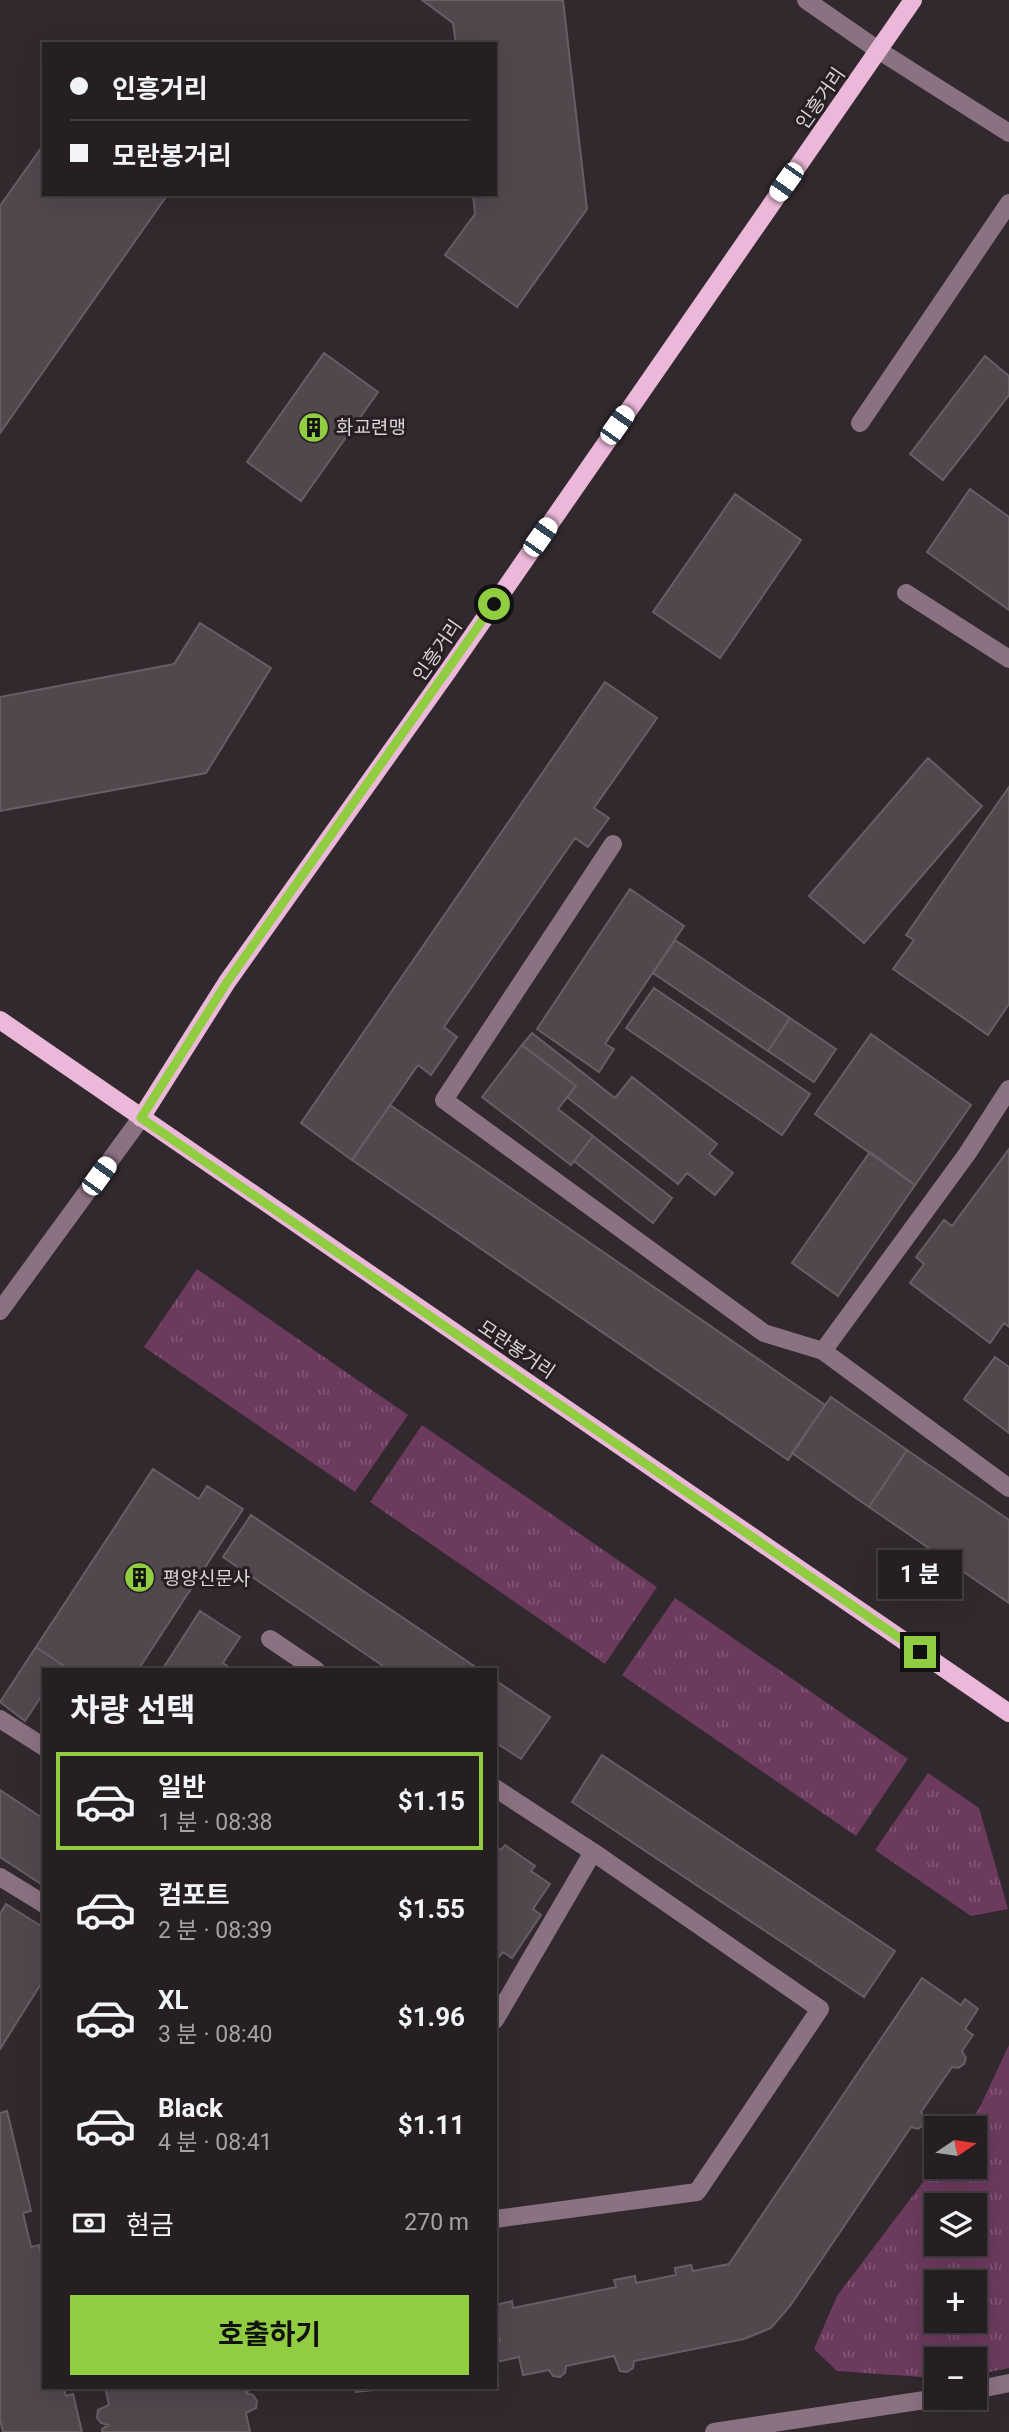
<!DOCTYPE html>
<html lang="ko">
<head>
<meta charset="utf-8">
<style>
  :root { --surface:#251f22; --page:#2d272a; --text:#f1f3f6; --muted:#a3a2a5; --line:#423d40; --accent:#90cd41 }
  body { margin:0; font-family:Roboto,"Noto Sans KR",sans-serif; background:var(--page); color:var(--text); height:100vh; display:flex; flex-direction:column; font-size:26px; white-space:nowrap }
  * { box-sizing:border-box; margin:0 }
  p { font-size:23px; color:var(--muted) }
  .icon { flex:none; width:38px; height:38px; fill:none; stroke:currentColor; stroke-width:2; stroke-linecap:round; stroke-linejoin:round }
  .map { position:relative; flex:1; overflow:hidden }
  .drawer { position:absolute; left:42px; top:1668px; width:455px; height:721px; display:flex; flex-direction:column; background:var(--surface); border-radius:0px; box-shadow:0 7px 28px #0002,0 0 0 2px var(--line) }
  .drawer>* { flex:none }
  .top-card { position:absolute; left:42px; top:42px; width:455px; height:154px; border-radius:0px; box-shadow:0 7px 28px #0002,0 0 0 2px var(--line); display:grid; align-content:center; height:154px; padding:0 28px; background:var(--surface) }
  .needle { width:46px; rotate:77deg }
  .fabs { position:absolute; left:924px; top:2116px; display:grid; gap:14px }
  .fabs a { display:grid; place-items:center; width:63px; height:63px; border-radius:0px; background:var(--surface); box-shadow:0 7px 28px #0002,0 0 0 2px var(--line); font-size:35px }
  .end { position:absolute; width:32px; height:32px; margin:-16px; border:9px solid #90cd41; background:#111; box-shadow:0 0 0 4px #111 }
  .from { border-radius:50% }
  .bubble { position:absolute; height:49px; border-radius:0px; background:var(--surface); box-shadow:0 7px 28px #0002,0 0 0 2px var(--line); font-size:23px; font-weight:700; line-height:49px; text-align:center }
  .car { position:absolute; width:21px; height:42px; margin:-21px -10px; border-radius:9px; box-shadow:0 0 5px 2px #0007; background:linear-gradient(#fff 24%,#345 0 40%,#fff 0 76%,#345 0 86%,#fff 0) }
  .top-card b { display:flex; align-items:center; gap:24px; height:66px; font-size:26px }
  .top-card b+b { border-top:2px solid var(--line) }
  .top-card i { width:18px; height:18px; background:var(--text) }
  ul { padding:0; list-style:none }
  li { display:flex; align-items:center; gap:21px; height:98px; margin:0 14px 10px; padding:0 14px; border:4px solid transparent; border-radius:0px }
  li div { flex:1 }
  li b { display:block; font-size:26px }
  li em { font-style:normal; font-weight:700 }
  li.current { border-color:var(--accent) }
  li>.icon { width:63px; height:63px; stroke-width:1.5 }
  h2 { padding:0 28px; font-size:32px; line-height:84px }
  .pay { display:flex; align-items:center; gap:18px; height:77px; padding:0 28px; font-size:26px }
  .pay p { margin-inline-start:auto }
  .cta { display:flex; gap:14px; margin-top:auto; padding:14px 28px }
  .cta a { flex:1; height:80px; border-radius:0px; background:var(--accent); color:#111; font-size:28px; font-weight:700; line-height:80px; text-align:center }
  .map>svg:first-child { display:block }
</style>
</head>
<body>
<div class="map">
<svg width="1009" height="2432" viewBox="0 0 1009 2432">
  <defs>
    <pattern id="grass-tufts" width="24" height="20" patternUnits="userSpaceOnUse" patternTransform="scale(1.75)"><rect width="24" height="20" fill="#6c3a5d"/><path d="M3 7l-1-3M5 7V3M7 7l1-3M15 17l-1-3M17 17v-4M19 17l1-3" fill="none" stroke="#805674"/></pattern>
  </defs>
  <rect width="100%" height="100%" fill="#31292e"/>
  <path fill="url(#grass-tufts)" fill-rule="evenodd" d="M197,1269L408,1415L355,1492L144,1347Z
    M422,1425L657,1587L605,1664L370,1502Z
    M675,1598L908,1759L856,1836L622,1675Z
    M928,1773L979,1808L1008,1909L971,1916L875,1850Z
    M1009,2045V2368L975,2375V2359H936V2378L837,2371L814,2349L837,2296L936,2165L975,2166V2128H964L979,2109ZM975,2205V2244H936V2205ZM975,2282V2320H936V2282Z"/>
  <path fill="#51484e" stroke="#675e64" stroke-width="2" d="M422,0H563L587,209L517,307L445,255L475,214L473,194H495V44H456L453,23Z
    M44,144V194H168L0,433V206Z
    M324,353L378,392L301,501L247,462Z
    M985,356L1009,376V395L943,480L910,454Z
    M970,489L1009,517V610L927,552Z
    M735,494L801,540L720,658L653,612Z
    M200,623L271,668L206,773L0,811V697L174,664Z
    M605,682L657,718L594,808L609,818L588,847L575,838L444,1027L457,1037L431,1075L418,1065L352,1160L301,1123Z
    M928,758L982,806L864,943L809,896Z
    M1009,787V1004L988,1035L893,969L914,940L906,935Z
    M630,889L684,926L605,1044L614,1049L599,1072L537,1029Z
    M675,940L790,1018L768,1051L653,973Z
    M654,988L810,1094L782,1135L626,1028Z
    M790,1018L836,1049L814,1082L768,1051Z
    M532,1033L615,1098L632,1077L717,1144L709,1154L733,1173L715,1195L687,1173L678,1184L567,1097L576,1086L522,1045Z
    M871,1034L971,1105L915,1185L815,1114Z
    M522,1045L576,1086L558,1109L593,1136L571,1165L482,1097Z
    M390,1105L825,1405L788,1460L352,1160Z
    M593,1136L672,1198L653,1223L574,1161Z
    M1009,1149V1327L1004,1323L990,1343L910,1283L924,1264L916,1257L944,1220L952,1226Z
    M870,1152L915,1185L838,1296L792,1263Z
    M995,1357L1009,1367V1433L964,1399Z
    M831,1397L907,1450L869,1507L792,1453Z
    M907,1450L1009,1520V1603L869,1507Z
    M153,1469L199,1499L207,1486L243,1509L138,1670H70L36,1647Z
    M251,1515L480,1670H389L223,1557Z
    M200,1611L240,1637L223,1663L233,1670H162Z
    M36,1647L67,1668L66,1670H44V1692L25,1721L0,1702Z
    M495,1680L550,1717L521,1759L495,1742Z
    M602,1755L895,1951L864,1997L572,1802Z
    M0,1790L44,1819V1886L0,1857Z
    M505,1845L535,1866L531,1871L550,1884L533,1909L541,1915L512,1958L503,1952L495,1962V1846L501,1850Z
    M6,1904L44,1928V1979L0,2049V1914Z
    M922,1978L961,2005L965,1999L978,2009L965,2029L973,2035L962,2051L966,2058L964,2064L958,2068L952,2067L921,2112L925,2118L923,2125L918,2129L911,2127L790,2306L771,2328L744,2339L634,2361L633,2368L627,2372L620,2371L614,2356L566,2366L565,2373L560,2377L553,2376L549,2370L523,2375L519,2357L496,2362L495,2342H500L495,2319V2305L512,2301L513,2308L616,2287L614,2280L635,2276L636,2283L676,2275L675,2268L691,2265L693,2271L729,2264Z
    M7,2111L31,2211L23,2213L31,2247L39,2245L44,2267V2387H63L66,2396L73,2394L82,2432H3L0,2419V2113Z
    M105,2387H252L246,2393L253,2395L257,2401L256,2408L246,2413L250,2432H102V2429L108,2425L101,2423L97,2418L98,2410L109,2405Z
    M356,2387H402L356,2392Z"/>
  <g fill="none" stroke-linecap="round" stroke-linejoin="round">
    <path stroke="#8b7282" stroke-width="18" d="M806,0L878,50L1009,133
      M860,423L1009,203
      M906,593L1009,659
      M613,844L444,1100L764,1333L823,1351L1009,1488
      M0,1311L141,1118
      M823,1351L967,1154L1009,1089
      M270,1639L316,1670
      M0,1719L44,1747
      M495,1788L593,1852L820,2009L697,2192L495,2219
      M0,1877L44,1904
      M495,2020L593,1852
      M975,2390L1009,2383
      M714,2432L938,2398"/>
    <path stroke="#ecb8d9" stroke-width="18" d="M0,1020L1009,1713
      M141,1118L227,982L448,671L913,0"/>
  </g>
  <g fill="none" stroke-linecap="round" stroke-linejoin="round">
    <path stroke="#90cd41" stroke-width="9" d="M494,604L227,982L141,1118L920,1652"/>
  </g>
  <defs>
    <symbol id="building-disc" viewBox="-11 -11 22 22"><circle r="9.5" fill="#90cd41" stroke="#271f24"/><path d="M-4-6H4V6H1V3H-1V6H-4ZM-2.5-4.3h1.7v1.8h-1.7ZM.8-4.3h1.7v1.8H.8ZM-2.5-1h1.7V.8h-1.7ZM.8-1h1.7V.8H.8Z" fill="#111"/></symbol>
  </defs>
  <g fill-rule="evenodd">
    <use href="#building-disc" x="296" y="410" width="35" height="35"/>
    <use href="#building-disc" x="122" y="1560" width="35" height="35"/>
  </g>
  <g text-anchor="middle" stroke-width="6" stroke-linejoin="round" paint-order="stroke">
    <g font-size="19" fill="#d9d4d7" stroke="#271f24">
      <text transform="translate(820 98) rotate(-55)" y="7">인흥거리</text>
      <text transform="translate(437 650) rotate(-55)" y="7">인흥거리</text>
      <text transform="translate(517 1349) rotate(34)" y="7">모란봉거리</text>
    </g>
    <g font-size="19" fill="#d9d4d7" stroke="#271f24" text-anchor="start">
      <text x="336" y="434">화교련맹</text>
      <text x="163" y="1585">평양신문사</text>
    </g>
  </g>
</svg>
<div class="fabs">
<a><svg class="needle" viewBox="-14 -14 28 28"><path d="M0-13l5 13h-10z" fill="#e53935"/><path d="M0 13l5-13h-10z" fill="#a3a2a5"/></svg></a>
<a><svg class="icon" aria-label="layers" viewBox="0 0 24 24"><path d="M12 4l9 5-9 5-9-5zM3 14l9 5 9-5"/></svg></a>
<a>+</a>
<a>−</a>
</div>
<i class="end from" style="left:494px;top:604px"></i>
<i class="end" style="left:920px;top:1652px"></i>
<div class="bubble" style="left:878px;top:1550px;width:84px">1 분</div>
<i class="car" style="left:786px;top:182px;rotate:215deg"></i>
<i class="car" style="left:617px;top:425px;rotate:35deg"></i>
<i class="car" style="left:540px;top:537px;rotate:35deg"></i>
<i class="car" style="left:99px;top:1176px;rotate:36deg"></i>
<div class="top-card">
<b><i class="from"></i>인흥거리</b>
<b><i></i>모란봉거리</b>
</div>
<section class="drawer">
<h2>차량 선택</h2>
<ul>
<li class="current"><svg class="icon" aria-label="car" viewBox="0 0 24 24"><path d="M5 17H2v-5l4-1 3-4h7l3 4 3 1v5h-3M9 17h6M6 11h13"/><circle cx="7" cy="17" r="2"/><circle cx="17" cy="17" r="2"/></svg><div><b>일반</b><p>1 분 · 08:38</p></div><em>$1.15</em></li>
<li><svg class="icon" aria-label="car" viewBox="0 0 24 24"><path d="M5 17H2v-5l4-1 3-4h7l3 4 3 1v5h-3M9 17h6M6 11h13"/><circle cx="7" cy="17" r="2"/><circle cx="17" cy="17" r="2"/></svg><div><b>컴포트</b><p>2 분 · 08:39</p></div><em>$1.55</em></li>
<li><svg class="icon" aria-label="car" viewBox="0 0 24 24"><path d="M5 17H2v-5l4-1 3-4h7l3 4 3 1v5h-3M9 17h6M6 11h13"/><circle cx="7" cy="17" r="2"/><circle cx="17" cy="17" r="2"/></svg><div><b>XL</b><p>3 분 · 08:40</p></div><em>$1.96</em></li>
<li><svg class="icon" aria-label="car" viewBox="0 0 24 24"><path d="M5 17H2v-5l4-1 3-4h7l3 4 3 1v5h-3M9 17h6M6 11h13"/><circle cx="7" cy="17" r="2"/><circle cx="17" cy="17" r="2"/></svg><div><b>Black</b><p>4 분 · 08:41</p></div><em>$1.11</em></li>
</ul>
<div class="pay"><svg class="icon" aria-label="cash" viewBox="0 0 24 24"><path d="M3 7h18v10H3z"/><circle cx="12" cy="12" r="2"/></svg>현금<p>270 m</p></div>
<div class="cta"><a>호출하기</a></div>
</section>
</div>
</body>
</html>
